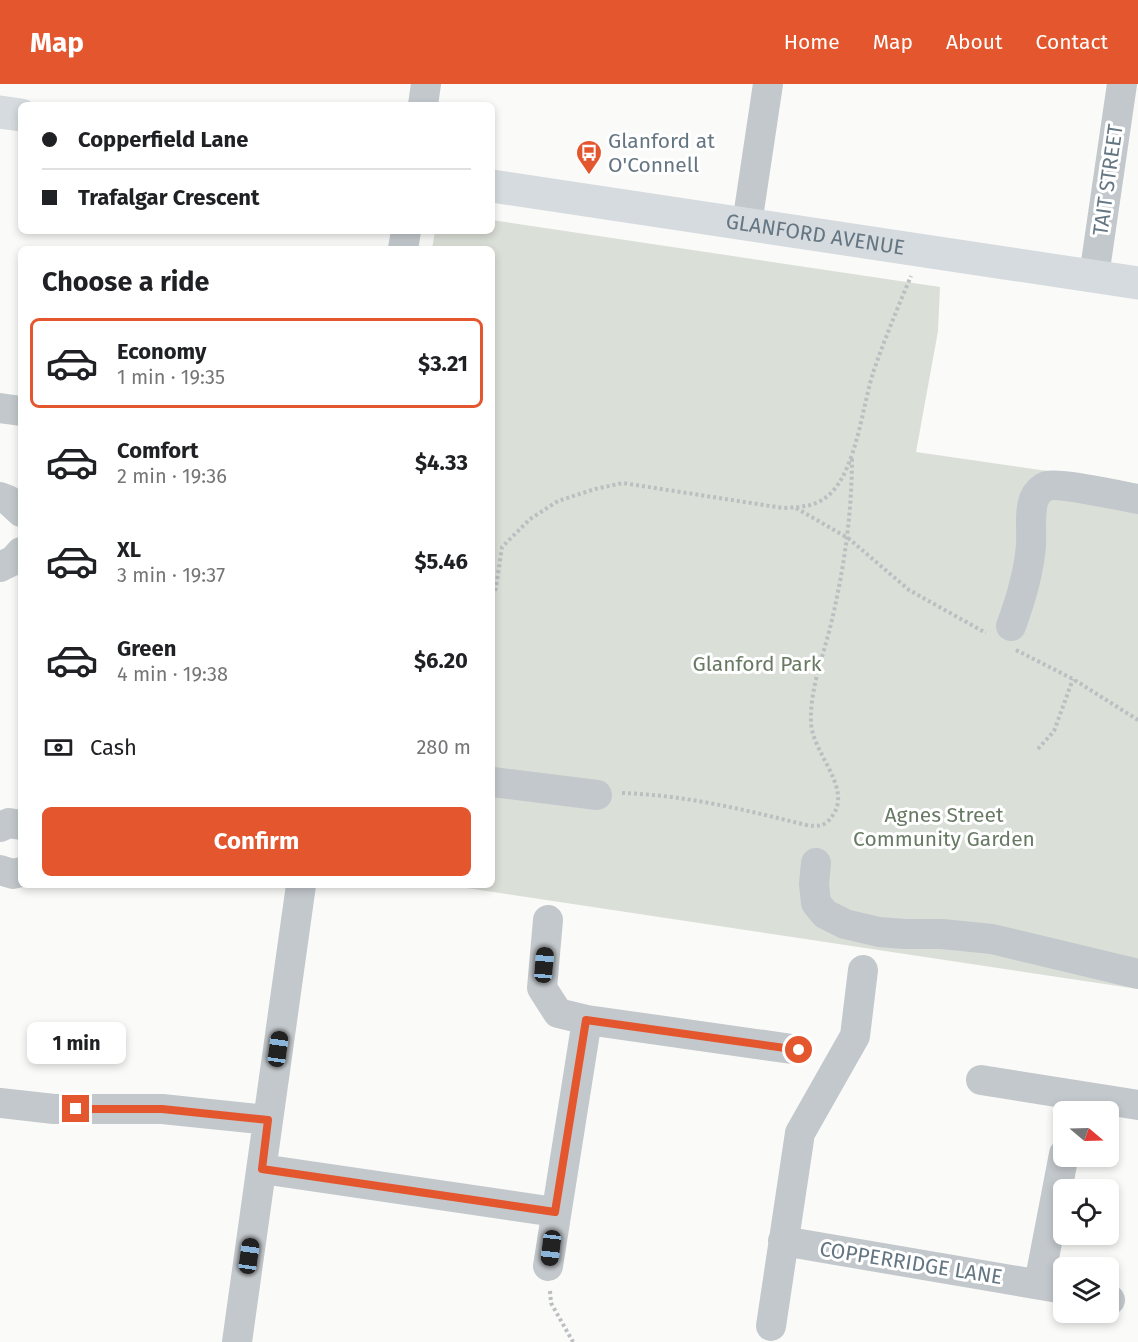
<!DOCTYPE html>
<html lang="en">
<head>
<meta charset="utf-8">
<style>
  :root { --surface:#fff; --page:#f2f2f2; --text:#202124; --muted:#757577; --line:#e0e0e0; --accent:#e4572e }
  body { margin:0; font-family:"Fira Sans",sans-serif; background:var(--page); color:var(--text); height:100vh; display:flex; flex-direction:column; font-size:22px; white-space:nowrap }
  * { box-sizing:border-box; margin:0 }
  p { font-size:20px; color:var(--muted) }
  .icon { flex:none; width:33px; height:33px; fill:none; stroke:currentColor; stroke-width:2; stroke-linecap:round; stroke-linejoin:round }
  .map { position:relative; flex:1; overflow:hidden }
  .panel { position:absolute; left:18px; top:162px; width:477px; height:642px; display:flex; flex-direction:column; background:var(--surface); border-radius:9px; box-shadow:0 3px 9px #0003 }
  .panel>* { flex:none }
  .guide { position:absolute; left:18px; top:18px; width:477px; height:132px; border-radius:9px; box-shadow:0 3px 9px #0003; display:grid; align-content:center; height:132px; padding:0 24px; background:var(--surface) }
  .needle { width:39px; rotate:109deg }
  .tools { position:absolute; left:1053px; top:1017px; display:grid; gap:12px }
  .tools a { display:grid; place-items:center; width:66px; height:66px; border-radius:9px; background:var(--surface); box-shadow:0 3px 9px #0003; font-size:30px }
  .end { position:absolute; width:27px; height:27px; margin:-14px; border:8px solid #e4572e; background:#fff; box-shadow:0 0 0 3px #fff }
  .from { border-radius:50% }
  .bubble { position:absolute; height:42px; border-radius:9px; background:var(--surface); box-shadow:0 3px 9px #0003; font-size:20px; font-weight:700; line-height:42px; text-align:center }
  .car { position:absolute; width:18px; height:36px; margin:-18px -9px; border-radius:8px; box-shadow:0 0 4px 2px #0007; background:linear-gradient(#222 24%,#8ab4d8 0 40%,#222 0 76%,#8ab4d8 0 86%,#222 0) }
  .guide b { display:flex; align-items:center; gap:21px; height:57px; font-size:22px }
  .guide b+b { border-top:2px solid var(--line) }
  .guide i { width:15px; height:15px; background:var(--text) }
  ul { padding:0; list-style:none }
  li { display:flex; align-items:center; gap:18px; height:90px; margin:0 12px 9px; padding:0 12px; border:3px solid transparent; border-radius:9px }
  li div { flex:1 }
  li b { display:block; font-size:22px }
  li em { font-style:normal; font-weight:700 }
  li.on { border-color:var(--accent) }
  li>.icon { width:54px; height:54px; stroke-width:1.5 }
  h2 { padding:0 24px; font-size:27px; line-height:72px }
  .pay { display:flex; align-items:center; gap:15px; height:66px; padding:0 24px; font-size:22px }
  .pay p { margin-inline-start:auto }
  .cta { display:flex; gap:12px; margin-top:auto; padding:12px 24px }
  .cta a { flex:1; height:69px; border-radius:9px; background:var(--accent); color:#fff; font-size:24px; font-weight:700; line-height:69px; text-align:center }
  header { display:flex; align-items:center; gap:36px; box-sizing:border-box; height:84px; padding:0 30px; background:var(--accent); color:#fff }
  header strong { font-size:28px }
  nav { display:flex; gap:33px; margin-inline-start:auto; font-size:21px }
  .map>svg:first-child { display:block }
</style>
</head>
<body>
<header>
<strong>Map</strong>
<nav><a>Home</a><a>Map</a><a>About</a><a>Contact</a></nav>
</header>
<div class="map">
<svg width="1138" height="1258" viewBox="0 0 1138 1258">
  <rect width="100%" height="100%" fill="#fafaf8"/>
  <path fill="#dadfd7" d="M492,136L940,203L938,247L916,368L1138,400V905L446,801H492V165H432L435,147H492Z"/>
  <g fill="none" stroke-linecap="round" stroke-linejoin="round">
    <path stroke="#bbbfc2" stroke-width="4" stroke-dasharray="3 3" stroke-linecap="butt" d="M796,424L848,454L909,506L986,549
      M492,512L496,504L502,463L530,435L558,417L595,405L623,399L783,424C801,423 816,423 830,410C857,384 862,322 874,286C885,254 898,223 911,192
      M1016,566L1073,595L1138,636
      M1038,665L1054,647L1073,595
      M622,709C685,711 746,726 806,741C819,743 826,742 833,731C852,703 812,669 811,638C810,604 823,573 831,540C844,485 852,430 852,373
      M550,1207L551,1219L573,1258"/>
    <path stroke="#c3c8cc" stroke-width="30" d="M423,21L426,0
      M747,140L768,0
      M403,165L406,147
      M1094,192L1122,0
      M0,324L21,327
      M0,413L8,416L21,428
      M0,483L14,476L21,468
      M1011,542C1021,515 1029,489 1031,461C1032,446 1029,429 1034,415C1036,410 1041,404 1047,402C1059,398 1121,412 1138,415
      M492,698L597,711
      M0,743L9,739L21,741
      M816,779L814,800L816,819L825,830L845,840L879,848L905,850H942L992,855L1138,890
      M0,786L13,790L21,788
      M548,836L542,904L558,929L587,936L799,966
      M981,996L1138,1021
      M0,1019L54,1025H162L268,1036
      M262,1085L555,1128
      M783,1157L1064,1205
      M548,1182L587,936
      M1039,1200L1064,1070
      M1108,1215L1110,1216
      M771,1242L800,1049L855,952L863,886
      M237,1258L301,801"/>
    <g stroke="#d6dbdf" stroke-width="33">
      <path d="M0,28L21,31"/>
      <path id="s1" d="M492,102L1138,199"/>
    </g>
  </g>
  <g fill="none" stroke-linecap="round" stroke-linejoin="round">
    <path stroke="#e4572e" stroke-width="8" d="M76,1025H162L268,1036L262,1085L555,1128L586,936L799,966"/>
  </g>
  <defs>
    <symbol id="bus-pin" viewBox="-11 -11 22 30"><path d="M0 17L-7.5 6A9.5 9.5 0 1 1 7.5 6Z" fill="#e4572e" stroke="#fff"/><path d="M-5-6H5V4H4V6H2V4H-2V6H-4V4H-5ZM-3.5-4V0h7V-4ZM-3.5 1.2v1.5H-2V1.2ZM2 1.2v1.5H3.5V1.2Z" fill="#fff"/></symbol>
  </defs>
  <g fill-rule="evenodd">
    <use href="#bus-pin" x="574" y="54" width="30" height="40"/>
  </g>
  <g text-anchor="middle" stroke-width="6" stroke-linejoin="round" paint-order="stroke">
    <g font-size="21" fill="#657683" stroke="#fff" text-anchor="start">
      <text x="608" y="64">Glanford at<tspan x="608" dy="24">O'Connell</tspan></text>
    </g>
    <g font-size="21" fill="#657683" stroke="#fff">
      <text transform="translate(1108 96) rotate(-82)" y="7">TAIT STREET</text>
      <text dy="7" stroke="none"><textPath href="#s1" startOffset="327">GLANFORD AVENUE</textPath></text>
      <text transform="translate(911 1179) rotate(9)" y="7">COPPERRIDGE LANE</text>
    </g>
    <g font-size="21" fill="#687a64" stroke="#fff">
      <text x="757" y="587">Glanford Park</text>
      <text x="944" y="738">Agnes Street<tspan x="944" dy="24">Community Garden</tspan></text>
    </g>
  </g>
</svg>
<div class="tools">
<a><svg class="needle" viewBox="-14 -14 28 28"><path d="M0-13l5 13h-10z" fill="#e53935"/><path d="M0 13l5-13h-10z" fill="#757577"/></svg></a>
<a><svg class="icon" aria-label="locate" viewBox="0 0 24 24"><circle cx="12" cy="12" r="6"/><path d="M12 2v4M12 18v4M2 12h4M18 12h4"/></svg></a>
<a><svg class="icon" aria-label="layers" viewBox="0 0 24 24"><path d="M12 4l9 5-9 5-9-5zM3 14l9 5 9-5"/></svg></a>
</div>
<i class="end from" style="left:799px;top:966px"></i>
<i class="end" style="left:76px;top:1025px"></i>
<div class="bubble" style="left:27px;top:938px;width:99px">1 min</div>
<i class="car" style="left:544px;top:881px;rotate:5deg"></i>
<i class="car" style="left:278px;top:965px;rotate:8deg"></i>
<i class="car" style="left:551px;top:1164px;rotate:187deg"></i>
<i class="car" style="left:249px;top:1172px;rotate:8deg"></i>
<div class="guide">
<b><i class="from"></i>Copperfield Lane</b>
<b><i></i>Trafalgar Crescent</b>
</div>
<section class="panel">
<h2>Choose a ride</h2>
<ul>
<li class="on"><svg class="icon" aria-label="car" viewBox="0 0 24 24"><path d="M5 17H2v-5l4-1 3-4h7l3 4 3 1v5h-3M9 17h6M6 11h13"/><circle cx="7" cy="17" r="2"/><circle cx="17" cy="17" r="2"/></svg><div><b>Economy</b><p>1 min · 19:35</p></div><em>$3.21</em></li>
<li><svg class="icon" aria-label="car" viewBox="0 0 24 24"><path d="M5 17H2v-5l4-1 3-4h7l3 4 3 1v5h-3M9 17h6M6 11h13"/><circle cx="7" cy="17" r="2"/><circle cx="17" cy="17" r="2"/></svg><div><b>Comfort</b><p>2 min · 19:36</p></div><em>$4.33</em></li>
<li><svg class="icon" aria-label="car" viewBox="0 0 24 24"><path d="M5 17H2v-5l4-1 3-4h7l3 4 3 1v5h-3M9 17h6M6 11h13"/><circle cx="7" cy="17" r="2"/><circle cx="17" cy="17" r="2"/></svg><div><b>XL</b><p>3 min · 19:37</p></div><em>$5.46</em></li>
<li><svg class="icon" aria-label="car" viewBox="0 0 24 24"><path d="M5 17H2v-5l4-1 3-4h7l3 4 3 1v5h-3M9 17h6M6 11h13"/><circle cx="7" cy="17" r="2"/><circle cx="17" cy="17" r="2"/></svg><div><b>Green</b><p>4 min · 19:38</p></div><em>$6.20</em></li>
</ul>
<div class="pay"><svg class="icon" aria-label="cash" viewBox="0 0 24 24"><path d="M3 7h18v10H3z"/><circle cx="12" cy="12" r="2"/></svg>Cash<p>280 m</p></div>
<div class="cta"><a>Confirm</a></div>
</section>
</div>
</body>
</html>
